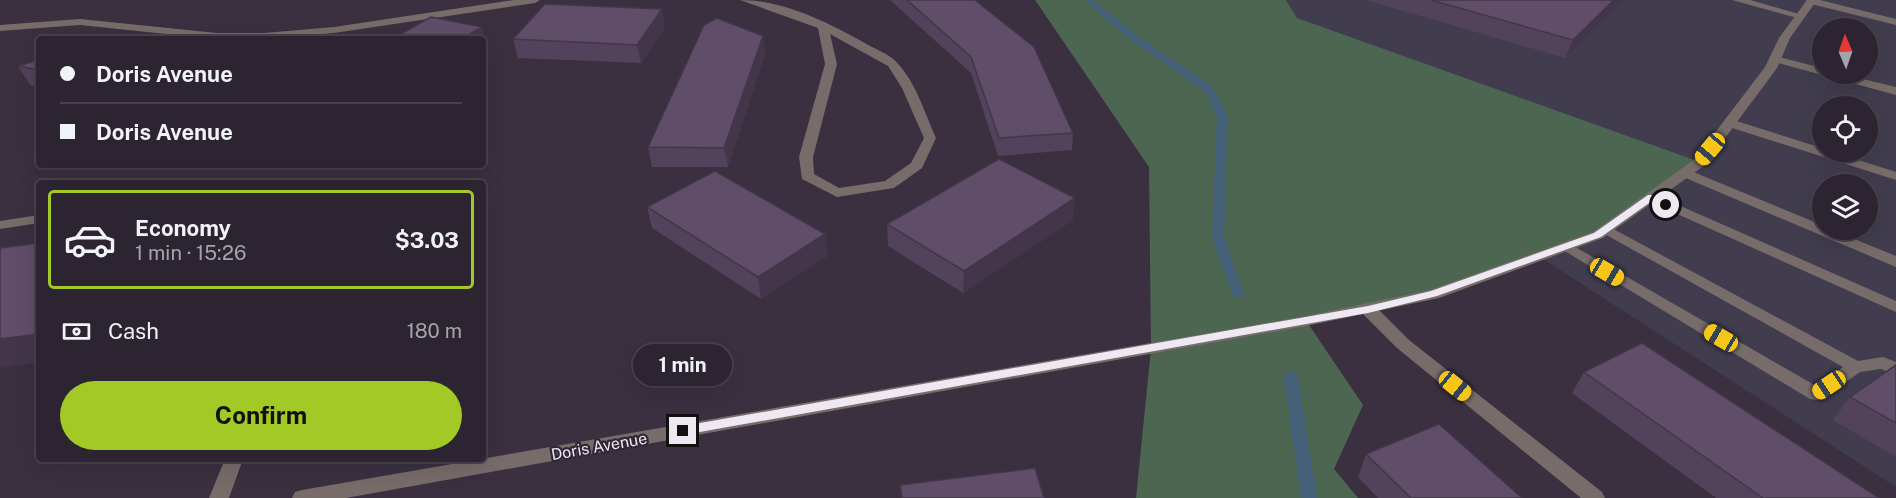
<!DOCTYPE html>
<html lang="en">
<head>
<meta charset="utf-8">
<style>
  :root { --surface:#2c2430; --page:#342c38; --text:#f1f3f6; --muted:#a6a4ab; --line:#48414c; --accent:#a3c926 }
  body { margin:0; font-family:"Public Sans",sans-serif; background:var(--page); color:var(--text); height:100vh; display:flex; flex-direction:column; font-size:22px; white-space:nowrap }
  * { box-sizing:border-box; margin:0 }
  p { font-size:20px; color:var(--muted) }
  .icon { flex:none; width:33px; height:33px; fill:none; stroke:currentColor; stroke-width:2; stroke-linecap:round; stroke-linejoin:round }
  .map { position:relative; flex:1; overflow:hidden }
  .panel { position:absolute; left:36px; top:180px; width:450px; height:282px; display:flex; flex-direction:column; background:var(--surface); border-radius:6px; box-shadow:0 6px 24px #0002,0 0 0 2px var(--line) }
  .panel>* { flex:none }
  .banner { position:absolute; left:36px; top:36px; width:450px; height:132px; border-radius:6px; box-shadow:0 6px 24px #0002,0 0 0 2px var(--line); display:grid; align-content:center; height:132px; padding:0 24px; background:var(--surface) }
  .needle { width:39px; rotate:358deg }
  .fabs { position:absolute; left:1812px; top:18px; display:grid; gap:12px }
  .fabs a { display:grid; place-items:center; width:66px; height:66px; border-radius:50%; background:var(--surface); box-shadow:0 6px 24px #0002,0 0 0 2px var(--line); font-size:30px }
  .end { position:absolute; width:27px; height:27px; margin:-14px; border:8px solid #eee8f2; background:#111; box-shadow:0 0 0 3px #111 }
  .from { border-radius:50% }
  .bubble { position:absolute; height:42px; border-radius:21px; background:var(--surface); box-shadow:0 6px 24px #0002,0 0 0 2px var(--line); font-size:20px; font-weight:700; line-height:42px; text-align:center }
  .car { position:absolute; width:18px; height:36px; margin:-18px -9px; border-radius:8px; box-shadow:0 0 4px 2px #0007; background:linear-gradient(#f5c518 24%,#345 0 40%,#f5c518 0 76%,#345 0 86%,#f5c518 0) }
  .banner b { display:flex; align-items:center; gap:21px; height:57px; font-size:22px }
  .banner b+b { border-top:2px solid var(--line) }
  .banner i { width:15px; height:15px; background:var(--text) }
  ul { padding:10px 0 0; list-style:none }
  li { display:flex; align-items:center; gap:18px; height:99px; margin:0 12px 9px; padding:0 12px; border:3px solid transparent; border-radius:6px }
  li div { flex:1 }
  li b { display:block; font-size:22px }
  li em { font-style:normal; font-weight:700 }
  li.current { border-color:var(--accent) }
  li>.icon { width:54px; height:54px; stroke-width:1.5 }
  .pay { display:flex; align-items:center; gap:15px; height:66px; padding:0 24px; font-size:22px }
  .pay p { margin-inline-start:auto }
  .action { display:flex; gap:12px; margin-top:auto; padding:12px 24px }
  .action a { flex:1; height:69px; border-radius:36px; background:var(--accent); color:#111; font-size:24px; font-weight:700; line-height:69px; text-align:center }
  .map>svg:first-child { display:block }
</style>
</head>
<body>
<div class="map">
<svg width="1896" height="498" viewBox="0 0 1896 498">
  <rect width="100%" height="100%" fill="#3a3040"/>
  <path fill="#413d4e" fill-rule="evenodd" d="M1286,0H1896V487L1540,257L1296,18ZM1822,28H1868V74H1822ZM1822,106H1868V152H1822ZM1822,184H1868V230H1822Z"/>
  <path fill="#4c6652" d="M1035,0H1286L1297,18L1700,162L1606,229L1433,294L1307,322L1363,405L1334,469L1358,498H1136L1151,349L1149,167Z"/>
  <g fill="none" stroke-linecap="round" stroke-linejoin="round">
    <path fill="#446179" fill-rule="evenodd" d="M1084,0H1093L1136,35L1207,83L1216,92L1227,117L1224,236L1244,295L1242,298H1234L1232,295L1212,236L1217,117L1207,93L1130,39Z
      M1291,372L1296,373L1298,377L1317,498H1301L1284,377L1286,373Z"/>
    <path fill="#776c6a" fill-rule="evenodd" d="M1732,0H1750L1806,16L1801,19Z
      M1806,0H1820L1896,19V25L1807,3Z
      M1775,56L1822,68V74H1842L1896,87V95L1771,61V57Z
      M1730,119L1822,148V152H1833L1896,172V180L1726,126L1724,123Z
      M1686,169L1822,225V230H1832L1896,256V267L1681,176L1679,173L1681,170Z
      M1651,193L1896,301V312L1646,200L1644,197Z
      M39,215V223L0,229V221Z
      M1606,225L1858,361L1883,357L1896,362V375L1881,369L1860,372L1822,399L1816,400L1810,399L1558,247L1565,242L1570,244L1816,386L1843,367L1601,232L1599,229Z
      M1368,304L1374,305L1409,340L1602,492L1605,498H1581L1397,348L1362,313L1360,309L1362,305Z
      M225,459H243L229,498H209Z"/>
    <path fill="#776c6a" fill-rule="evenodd" d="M514,0H540L535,3L334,33L268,39H214L80,25L0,31V25L80,19L217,33H264L334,27Z
      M740,0C786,0 833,25 872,47C882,52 892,56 899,65C917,85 925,114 936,138L922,168L894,188L837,197L802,179L799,157L825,64L818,28ZM830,34L888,66L902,88L924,138L911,163L885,181L839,188L814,174L813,157L837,64Z"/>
    <path fill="#776c6a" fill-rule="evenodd" d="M1807,0H1817L1790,38L1777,68L1705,165L1603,238L1439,298L1306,326L346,498H292L295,492L302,490L1306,316L1430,290L1593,232L1695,159L1765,67L1779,38Z"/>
  </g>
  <path fill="#53425b" d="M890,0H975L1073,133L1072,150L998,156L971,73Z
    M1366,0H1624L1565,58Z
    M665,27L641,63L518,58L513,39Z
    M763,36L765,54L728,167H652L648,147Z
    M39,60V87L30,85L18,66Z
    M647,207L825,234L827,256L761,299L652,228Z
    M1073,220L963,293L888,246L887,224Z
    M1896,365V457L1833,420L1850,397Z
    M1584,372L1879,498H1716L1572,393Z
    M1366,454L1522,498H1378L1358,477Z"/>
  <path fill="#43364a" d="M1614,0H1624L1565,58L1573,40Z
    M662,9L665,27L641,63L637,45Z
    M482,27L487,46L483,48V39H462Z
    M763,36L765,54L728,167L724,148Z
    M1075,198L1073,220L963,293L964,271Z
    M825,234L827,256L761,299L758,277Z
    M39,334V362L0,368V339Z"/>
  <path fill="#604d6a" stroke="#43364a" stroke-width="1.5" d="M907,0H975L1034,47L1073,133L999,138L971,57Z
    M1431,0H1614L1573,40Z
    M545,4L662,9L637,45L513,39Z
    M431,17L482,27L462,39H392Z
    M717,18L763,36L724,148L648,147L704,25Z
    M39,60V70L18,66Z
    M999,159L1075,198L964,271L887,224Z
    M715,171L825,234L758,277L647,207Z
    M39,243V334L0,339V248Z
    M1642,343L1879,498H1763L1584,372Z
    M1896,365V423L1850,397Z
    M1439,424L1522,498H1411L1366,454Z
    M1035,468L1044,498H902L900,485Z"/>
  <path fill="#eee8f2" d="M1648,195H1655L1671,205L1666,208L1652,201L1601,237L1437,296L1368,313L683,435L677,431L683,426L1368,306L1431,291L1594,233Z"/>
  <g text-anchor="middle" stroke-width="4.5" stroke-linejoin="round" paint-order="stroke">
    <g font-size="16" fill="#eee8f2" stroke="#302635">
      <text transform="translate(599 446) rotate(-10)" y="6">Doris Avenue</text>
    </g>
  </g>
</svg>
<div class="fabs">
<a><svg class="needle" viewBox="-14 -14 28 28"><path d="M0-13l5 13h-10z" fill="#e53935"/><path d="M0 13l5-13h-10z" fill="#a6a4ab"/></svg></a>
<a><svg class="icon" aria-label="locate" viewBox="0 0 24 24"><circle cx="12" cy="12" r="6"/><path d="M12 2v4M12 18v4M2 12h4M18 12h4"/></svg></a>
<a><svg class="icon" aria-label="layers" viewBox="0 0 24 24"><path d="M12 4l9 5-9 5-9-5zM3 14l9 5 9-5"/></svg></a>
</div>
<i class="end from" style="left:1666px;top:205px"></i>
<i class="end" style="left:683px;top:431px"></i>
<div class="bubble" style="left:633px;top:344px;width:99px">1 min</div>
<i class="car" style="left:1710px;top:149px;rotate:220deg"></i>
<i class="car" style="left:1607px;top:272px;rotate:120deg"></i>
<i class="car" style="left:1721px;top:338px;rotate:300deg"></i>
<i class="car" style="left:1829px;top:385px;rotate:236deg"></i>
<i class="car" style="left:1455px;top:386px;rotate:129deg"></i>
<div class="banner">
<b><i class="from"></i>Doris Avenue</b>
<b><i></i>Doris Avenue</b>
</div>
<section class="panel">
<ul>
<li class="current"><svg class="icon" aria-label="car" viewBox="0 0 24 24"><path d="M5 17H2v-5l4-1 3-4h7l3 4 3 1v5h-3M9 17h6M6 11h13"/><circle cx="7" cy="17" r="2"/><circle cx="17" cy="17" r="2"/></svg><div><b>Economy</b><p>1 min · 15:26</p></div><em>$3.03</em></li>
</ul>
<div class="pay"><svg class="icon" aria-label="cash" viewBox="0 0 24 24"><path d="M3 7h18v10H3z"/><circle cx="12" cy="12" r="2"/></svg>Cash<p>180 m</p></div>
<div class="action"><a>Confirm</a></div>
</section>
</div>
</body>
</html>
